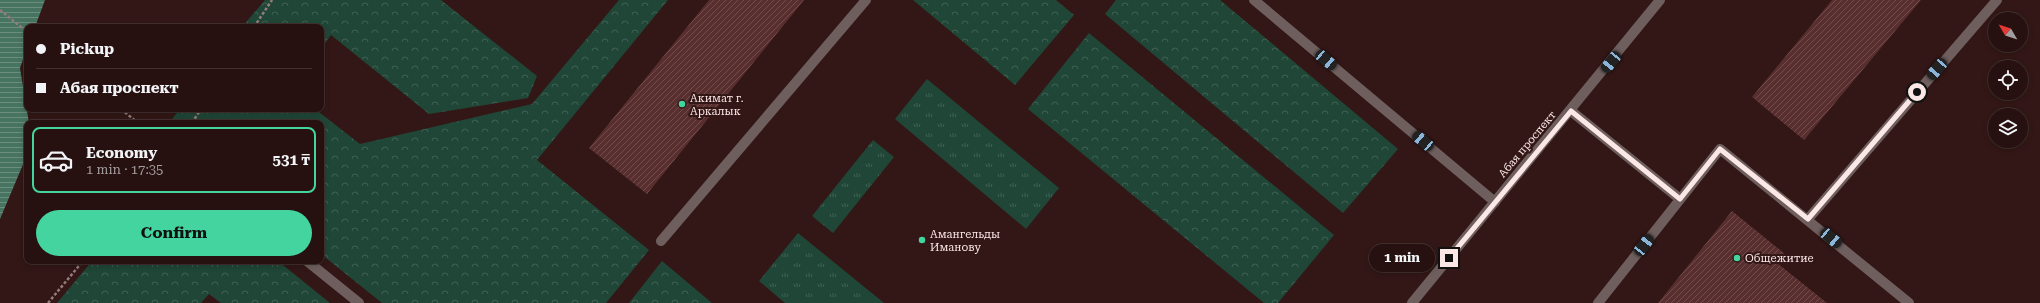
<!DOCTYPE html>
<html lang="en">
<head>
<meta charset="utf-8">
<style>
  :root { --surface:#261110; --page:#2e1a19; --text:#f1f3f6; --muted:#a49d9f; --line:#423130; --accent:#44d49f }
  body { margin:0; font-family:"Roboto Serif",serif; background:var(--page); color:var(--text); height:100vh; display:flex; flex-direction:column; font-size:15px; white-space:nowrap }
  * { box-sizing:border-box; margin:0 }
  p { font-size:13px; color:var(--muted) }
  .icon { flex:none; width:22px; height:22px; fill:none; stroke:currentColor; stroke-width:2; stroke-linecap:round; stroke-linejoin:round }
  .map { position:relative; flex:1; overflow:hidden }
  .drawer { position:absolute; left:24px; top:120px; width:300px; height:144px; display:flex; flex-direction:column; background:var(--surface); border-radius:8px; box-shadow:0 2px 6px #0003,0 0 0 1px var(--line) }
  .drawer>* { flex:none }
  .hud { position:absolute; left:24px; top:24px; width:300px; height:88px; border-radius:8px; box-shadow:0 2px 6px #0003,0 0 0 1px var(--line); display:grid; align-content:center; height:88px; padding:0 12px; background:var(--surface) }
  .needle { width:26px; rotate:309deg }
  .controls { position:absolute; left:1988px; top:12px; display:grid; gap:8px }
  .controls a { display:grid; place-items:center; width:40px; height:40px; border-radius:50%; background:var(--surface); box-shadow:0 2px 6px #0003,0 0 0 1px var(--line); font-size:20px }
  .end { position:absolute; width:18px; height:18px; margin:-9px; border:5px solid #fbe8e6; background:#111; box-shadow:0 0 0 2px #111 }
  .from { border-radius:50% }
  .bubble { position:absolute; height:28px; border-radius:14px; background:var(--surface); box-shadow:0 2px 6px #0003,0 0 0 1px var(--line); font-size:13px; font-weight:700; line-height:28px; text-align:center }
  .car { position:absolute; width:12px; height:24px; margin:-12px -6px; border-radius:5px; box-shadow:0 0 3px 1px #0007; background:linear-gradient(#222 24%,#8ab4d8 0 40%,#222 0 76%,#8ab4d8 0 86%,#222 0) }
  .hud b { display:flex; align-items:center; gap:14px; height:38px; font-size:15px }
  .hud b+b { border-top:1px solid var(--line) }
  .hud i { width:10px; height:10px; background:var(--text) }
  ul { padding:7px 0 0; list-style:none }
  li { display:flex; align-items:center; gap:12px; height:66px; margin:0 8px 6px; padding:0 4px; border:2px solid var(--line); border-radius:8px }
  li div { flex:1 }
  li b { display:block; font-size:15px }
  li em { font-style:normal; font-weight:700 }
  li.selected { border-color:var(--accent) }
  li>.icon { width:36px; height:36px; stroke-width:1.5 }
  .primary-button { display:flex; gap:8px; margin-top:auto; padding:8px 12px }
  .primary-button a { flex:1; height:46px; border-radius:24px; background:var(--accent); color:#111; font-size:16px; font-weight:700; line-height:46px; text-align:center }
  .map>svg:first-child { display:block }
</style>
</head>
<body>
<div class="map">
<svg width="2040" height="303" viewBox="0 0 2040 303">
  <defs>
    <pattern id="grass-tufts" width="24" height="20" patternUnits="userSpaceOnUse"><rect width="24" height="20" fill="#1f4636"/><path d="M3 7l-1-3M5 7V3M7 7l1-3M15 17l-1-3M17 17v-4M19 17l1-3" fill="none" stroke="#406153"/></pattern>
    <pattern id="forest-crowns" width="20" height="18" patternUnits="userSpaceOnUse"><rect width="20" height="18" fill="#1f4636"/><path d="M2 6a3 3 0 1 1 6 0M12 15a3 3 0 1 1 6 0" fill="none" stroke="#406153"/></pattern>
    <pattern id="water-rules" width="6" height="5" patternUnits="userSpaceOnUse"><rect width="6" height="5" fill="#477460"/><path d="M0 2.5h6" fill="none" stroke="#6c8e7e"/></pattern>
    <pattern id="building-hatch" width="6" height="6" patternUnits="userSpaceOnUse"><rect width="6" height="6" fill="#582f2e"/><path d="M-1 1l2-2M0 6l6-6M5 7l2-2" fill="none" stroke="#714d4c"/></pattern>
  </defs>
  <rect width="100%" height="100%" fill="#321716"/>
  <path fill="url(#grass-tufts)" d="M927,79L1059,188L1026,229L895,119Z
    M873,140L894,157L833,233L812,216Z
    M798,233L884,303H785L759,281Z"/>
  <path fill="url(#forest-crowns)" d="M265,0H441L537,76L528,98L429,114L331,35L321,49V27H242Z
    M619,0H668L537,160L649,250L606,303H382L321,254V123H169L180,109H315L360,144L532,104Z
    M913,0H1056L1074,15L1015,85Z
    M1116,0H1220L1398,149L1343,213L1105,14Z
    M1089,33L1334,235L1278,303H1264L1028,109Z
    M92,261H278L330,303H221L209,294L201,303H57Z
    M662,261L712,303H629Z"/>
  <path fill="url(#water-rules)" d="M0,0H45L35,27H27V48L20,68L29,123H27V155L0,219Z"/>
  <path fill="url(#building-hatch)" d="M709,0H804L647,194L589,148Z
    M1832,0H1921L1804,140L1752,97Z
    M1732,211L1785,254L1777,263L1827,303H1658Z"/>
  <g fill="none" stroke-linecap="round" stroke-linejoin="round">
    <path stroke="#937c7a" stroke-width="2.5" stroke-dasharray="3 2" stroke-linecap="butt" d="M0,10L27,32
      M254,27L272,0
      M121,109L138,123
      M192,123L201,109
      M48,303L83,261"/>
    <path stroke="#6e5f5e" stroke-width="10" d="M1571,111L1680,199
      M1808,219L1997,0
      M661,241L866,0
      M1598,303L1720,149L1909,303"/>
    <path stroke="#6e5f5e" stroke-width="10" d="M1254,0L1495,202
      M307,261L359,303"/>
    <path stroke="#6e5f5e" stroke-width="10" d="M1412,303L1660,0"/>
  </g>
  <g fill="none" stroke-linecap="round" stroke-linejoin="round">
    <path stroke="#fbe8e6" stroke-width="5" d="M1449,258L1571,111L1680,199L1720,149L1808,219L1917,92"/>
  </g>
  <g fill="#44d49f" stroke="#321716" stroke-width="1.5">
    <circle cx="682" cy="104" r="4"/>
    <circle cx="922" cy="240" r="4"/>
    <circle cx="1737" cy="258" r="4"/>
  </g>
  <g text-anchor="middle" stroke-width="4" stroke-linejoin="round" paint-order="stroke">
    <g font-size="11" fill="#fbe8e6" stroke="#321716" text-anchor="start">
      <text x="690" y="102">Акимат г.<tspan x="690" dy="13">Аркалык</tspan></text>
      <text x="930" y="238">Амангельды<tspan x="930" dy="13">Иманову</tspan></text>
      <text x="1745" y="262">Общежитие</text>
    </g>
    <g font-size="11" fill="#fbe8e6" stroke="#321716">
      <text transform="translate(1527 144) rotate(-50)" y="4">Абая проспект</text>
    </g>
  </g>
</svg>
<div class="controls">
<a><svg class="needle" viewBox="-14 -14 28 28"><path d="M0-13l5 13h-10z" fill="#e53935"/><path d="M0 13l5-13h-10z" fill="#a49d9f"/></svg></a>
<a><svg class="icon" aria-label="locate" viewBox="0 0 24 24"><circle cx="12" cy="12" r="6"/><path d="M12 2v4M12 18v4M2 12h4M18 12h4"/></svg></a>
<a><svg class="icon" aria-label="layers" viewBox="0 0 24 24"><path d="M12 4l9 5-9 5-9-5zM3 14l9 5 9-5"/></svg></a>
</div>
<i class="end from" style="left:1917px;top:92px"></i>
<i class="end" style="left:1449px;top:258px"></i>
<div class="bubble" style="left:1369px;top:244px;width:66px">1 min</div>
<i class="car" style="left:1326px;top:60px;rotate:130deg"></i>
<i class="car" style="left:1611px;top:62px;rotate:219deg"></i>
<i class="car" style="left:1937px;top:69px;rotate:221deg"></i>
<i class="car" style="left:1423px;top:141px;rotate:310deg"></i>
<i class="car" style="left:1831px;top:238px;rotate:130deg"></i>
<i class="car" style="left:1644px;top:245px;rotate:38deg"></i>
<div class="hud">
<b><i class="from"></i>Pickup</b>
<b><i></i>Абая проспект</b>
</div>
<section class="drawer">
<ul>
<li class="selected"><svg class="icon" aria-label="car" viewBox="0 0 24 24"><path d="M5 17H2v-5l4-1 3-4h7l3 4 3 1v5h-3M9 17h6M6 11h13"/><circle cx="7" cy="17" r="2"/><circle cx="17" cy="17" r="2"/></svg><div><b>Economy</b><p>1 min · 17:35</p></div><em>531 ₸</em></li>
</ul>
<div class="primary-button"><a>Confirm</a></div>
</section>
</div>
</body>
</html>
